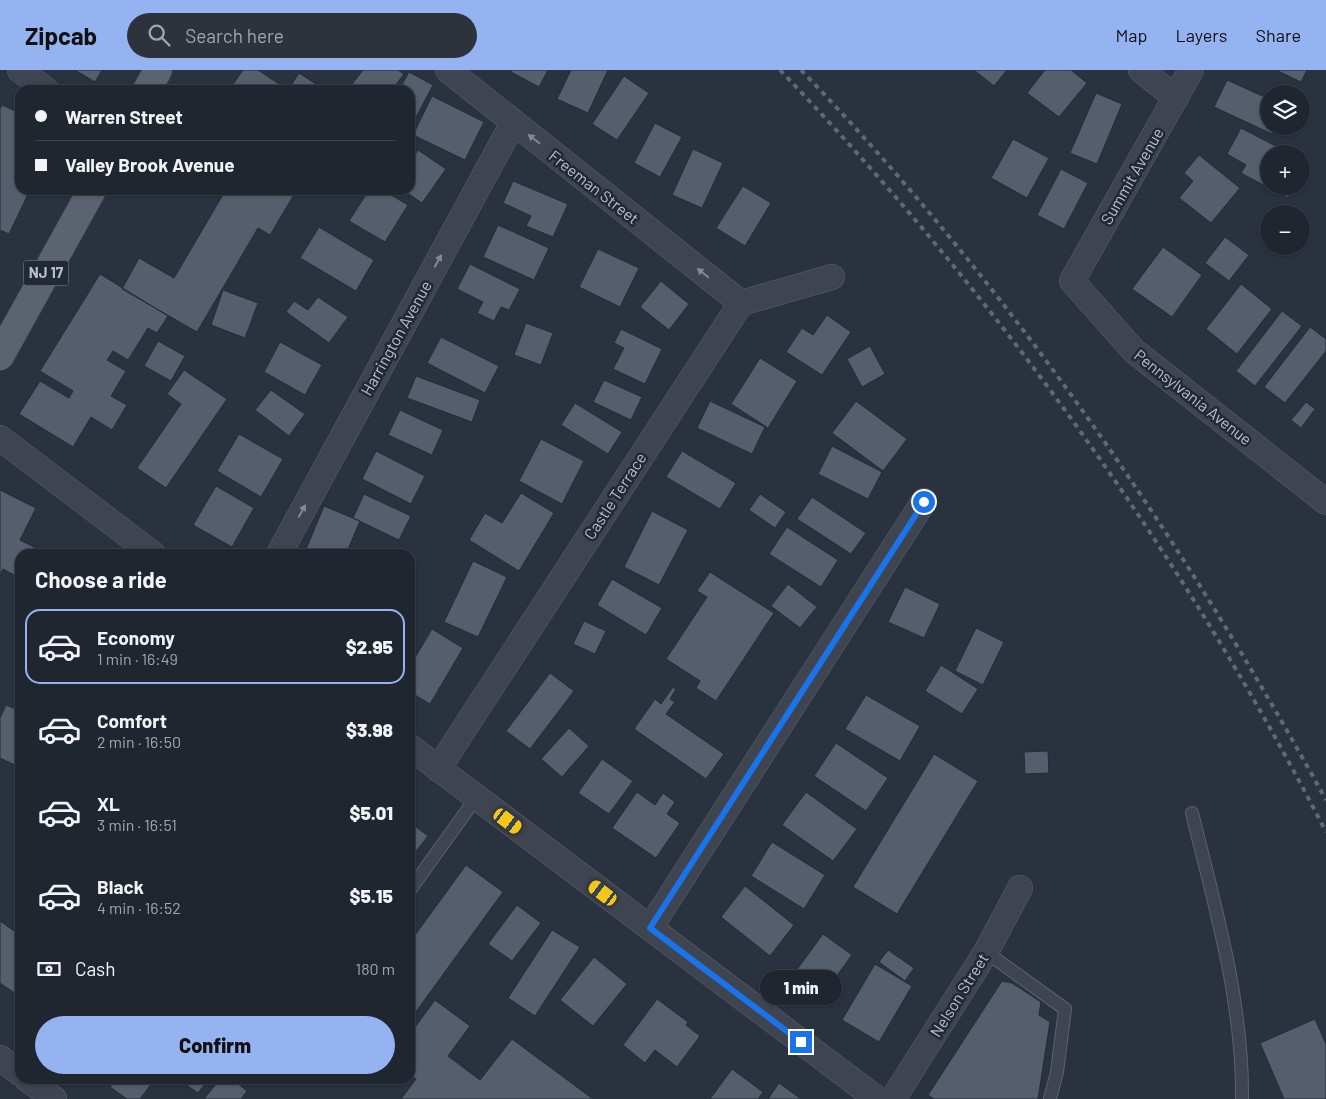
<!DOCTYPE html>
<html lang="en">
<head>
<meta charset="utf-8">
<style>
  :root { --surface:#202630; --page:#2d323c; --text:#f1f3f6; --muted:#a2a5ab; --line:#3d434c; --accent:#95b2f1 }
  body { margin:0; font-family:Barlow,sans-serif; background:var(--page); color:var(--text); height:100vh; display:flex; flex-direction:column; font-size:19px; white-space:nowrap }
  * { box-sizing:border-box; margin:0 }
  p { font-size:16px; color:var(--muted) }
  .icon { flex:none; width:28px; height:28px; fill:none; stroke:currentColor; stroke-width:2; stroke-linecap:round; stroke-linejoin:round }
  .map { position:relative; flex:1; overflow:hidden }
  .drawer { position:absolute; left:15px; top:479px; width:400px; height:535px; display:flex; flex-direction:column; background:var(--surface); border-radius:15px; box-shadow:0 1px 4px #0004,0 0 0 1px var(--line) }
  .drawer>* { flex:none }
  .top-card { position:absolute; left:15px; top:15px; width:400px; height:110px; border-radius:15px; box-shadow:0 1px 4px #0004,0 0 0 1px var(--line); display:grid; align-content:center; height:110px; padding:0 20px; background:var(--surface) }
  .controls { position:absolute; left:1260px; top:15px; display:grid; gap:10px }
  .controls a { display:grid; place-items:center; width:50px; height:50px; border-radius:50%; background:var(--surface); box-shadow:0 1px 4px #0004,0 0 0 1px var(--line); font-size:25px }
  .end { position:absolute; width:22px; height:22px; margin:-11px; border:6px solid #1a73e8; background:#fff; box-shadow:0 0 0 2px #fff }
  .from { border-radius:50% }
  .bubble { position:absolute; height:35px; border-radius:18px; background:var(--surface); box-shadow:0 1px 4px #0004,0 0 0 1px var(--line); font-size:16px; font-weight:800; line-height:35px; text-align:center }
  .car { position:absolute; width:15px; height:30px; margin:-15px -8px; border-radius:6px; box-shadow:0 0 4px 1px #0007; background:linear-gradient(#f5c518 24%,#345 0 40%,#f5c518 0 76%,#345 0 86%,#f5c518 0) }
  .top-card b { display:flex; align-items:center; gap:18px; height:48px; font-size:19px }
  .top-card b+b { border-top:1px solid var(--line) }
  .top-card i { width:12px; height:12px; background:var(--text) }
  ul { padding:0; list-style:none }
  li { display:flex; align-items:center; gap:15px; height:75px; margin:0 10px 8px; padding:0 10px; border:2px solid transparent; border-radius:15px }
  li div { flex:1 }
  li b { display:block; font-size:19px }
  li em { font-style:normal; font-weight:800 }
  li.current { border-color:var(--accent) }
  li>.icon { width:45px; height:45px; stroke-width:1.5 }
  h2 { padding:0 20px; font-size:22px; line-height:60px }
  .pay { display:flex; align-items:center; gap:12px; height:55px; padding:0 20px; font-size:19px }
  .pay p { margin-inline-start:auto }
  .primary-button { display:flex; gap:10px; margin-top:auto; padding:10px 20px }
  .primary-button a { flex:1; height:58px; border-radius:30px; background:var(--accent); color:#111; font-size:20px; font-weight:800; line-height:58px; text-align:center }
  header { display:flex; align-items:center; gap:30px; box-sizing:border-box; height:70px; padding:0 25px; background:var(--accent); color:#111 }
  header strong { font-size:24px }
  nav { display:flex; gap:28px; margin-inline-start:auto; font-size:18px }
  .search { width:350px; height:45px; background:var(--page); display:flex; align-items:center; gap:12px; box-sizing:border-box; padding:0 18px; border-radius:28px; color:var(--muted); font-size:19px }
  .map>svg:first-child { display:block }
</style>
</head>
<body>
<header>
<strong>Zipcab</strong>
<div class="search"><svg class="icon" aria-label="search" viewBox="0 0 24 24"><circle cx="10" cy="10" r="6"/><path d="M15 15l6 6"/></svg>Search here</div>
<nav><a>Map</a><a>Layers</a><a>Share</a></nav>
</header>
<div class="map">
<svg width="1326" height="1029" viewBox="0 0 1326 1029">
  <rect width="100%" height="100%" fill="#2a3240"/>
  <path fill="#555e6d" stroke="#242b38" d="M75,0H102L95,12Z
    M243,0H258L288,20L299,3L325,20H238L232,16Z
    M363,0H398L404,4L392,20H352L349,18Z
    M511,0H548L539,17L511,2Z
    M571,0H608L588,43L557,29Z
    M974,0H1007L994,16Z
    M1045,0H1071L1087,13L1059,47L1027,23Z
    M1276,0H1307L1301,12Z
    M409,2L433,15L410,59V20H399Z
    M624,6L649,23L617,70L592,54Z
    M1227,10L1269,29V56H1276L1272,64L1214,37Z
    M1096,23L1122,34L1097,94L1070,83Z
    M432,26L484,52L465,90L413,65Z
    M2,35L20,43V120H30L9,164L0,160V39Z
    M655,53L682,67L660,107L634,93Z
    M1241,58L1291,84H1269V116H1295L1288,128L1241,103L1246,95L1227,84Z
    M1013,69L1049,88L1027,128L991,108Z
    M693,79L723,93L702,138L672,125Z
    M418,80L446,99L422,133L403,120H410V92Z
    M1199,85L1240,118L1211,153L1179,128L1193,111L1184,103Z
    M1061,99L1088,113L1064,159L1037,145Z
    M513,111L568,134L553,167L526,156L531,146L503,133Z
    M743,116L771,133L745,176L716,158Z
    M218,120H289L295,123L270,165L258,158L197,262L122,219L139,188L174,208L224,123Z
    M369,120H383L408,135L385,172L349,151Z
    M498,155L549,178L534,210L483,187Z
    M319,157L374,190L356,221L300,188Z
    M1225,167L1249,185L1229,211L1205,193Z
    M1163,177L1202,205L1172,247L1132,219Z
    M598,179L639,198L620,237L579,217Z
    M470,194L520,219L509,240L501,237L494,251L477,243L483,232L457,219Z
    M100,204L168,246L157,263L148,258L128,290L113,281L107,290L126,301L111,326L127,335L112,360L91,347L73,377L19,344L40,311L69,328L73,321L40,301Z
    M661,211L689,234L669,260L640,237Z
    M1241,214L1272,239L1237,284L1206,259Z
    M223,220L258,233L245,268L211,255Z
    M318,227L348,247L329,273L286,242L294,231L308,240Z
    M1282,241L1302,256L1255,316L1236,301Z
    M827,245L851,262L822,305L786,282L802,258L813,265Z
    M526,253L553,263L541,295L514,285Z
    M1310,257L1326,269V281L1285,333L1264,317Z
    M621,259L662,279L645,314L613,299L624,278L614,273Z
    M441,267L499,296L485,323L427,293Z
    M158,271L185,286L171,311L144,296Z
    M280,272L322,295L305,325L264,302Z
    M870,276L885,304L862,317L847,289Z
    M760,288L797,311L768,358L731,334Z
    M184,300L227,329L166,418L137,398L181,334L167,324Z
    M416,306L480,330L472,352L407,328Z
    M604,310L642,327L631,350L593,332Z
    M271,320L305,344L289,366L255,340Z
    M710,331L765,357L752,384L697,358Z
    M856,331L907,369L883,401L832,363Z
    M1306,332L1315,339L1301,358L1291,350Z
    M575,333L622,362L608,384L561,355Z
    M400,340L443,360L432,385L388,365Z
    M239,364L283,389L261,427L217,401Z
    M541,369L584,391L562,434L519,411Z
    M832,376L882,402L868,429L818,404Z
    M376,381L425,406L411,434L362,409Z
    M682,381L736,413L720,439L666,407Z
    M216,416L254,438L232,477L193,455Z
    M0,420L36,438L20,470L48,484H20V508L3,499L0,506Z
    M521,423L554,443L519,501L469,470L485,443L502,453Z
    M364,424L411,446L399,470L353,448Z
    M760,424L786,442L775,458L749,440Z
    M812,427L866,463L851,484L797,449Z
    M324,436L360,451L346,484H304Z
    M652,441L688,460L659,515L624,497Z
    M787,457L838,490L821,517L769,484Z
    M473,491L507,507L478,567L444,552Z
    M710,502L774,543L716,631L696,618L700,611L666,589L707,527L697,521Z
    M612,509L662,538L646,565L597,535Z
    M788,514L817,537L800,558L771,536Z
    M905,517L940,534L924,568L888,552Z
    M584,551L606,561L595,584L573,574Z
    M976,558L1004,572L983,615L955,601Z
    M432,559L463,578L430,634L410,622V596Z
    M941,595L978,619L962,644L925,621Z
    M550,603L574,621L530,679L506,661Z
    M673,617L676,619L670,629L675,632L666,644L724,684L706,709L634,659L655,629L661,634Z
    M866,625L920,656L900,691L845,659Z
    M6,635L20,641V690L17,696L0,688V648Z
    M569,658L589,676L562,707L541,689Z
    M836,673L888,708L866,741L814,706Z
    M1048,681L1049,703L1025,704L1024,682Z
    M934,684L978,711L897,844L853,817Z
    M602,689L633,711L609,744L578,723Z
    M637,722L655,735L663,723L675,732L667,744L680,753L656,788L612,758Z
    M806,722L857,759L833,791L782,755Z
    M410,752L428,766L410,789Z
    M772,772L825,805L804,839L751,806Z
    M466,795L503,822L410,950V872Z
    M745,816L794,855L770,886L721,847Z
    M517,835L541,853L512,891L488,874Z
    M0,851L20,865V927L0,913Z
    M552,860L580,877L535,946L508,928Z
    M823,864L852,885L819,930L790,909Z
    M888,880L914,898L905,911L879,892Z
    M594,887L627,914L593,956L560,930Z
    M875,894L912,916L879,972L842,950Z
    M1002,911L1012,913L1041,932L1039,945L1050,952L1038,1029H934L928,1025Z
    M657,929L688,952L686,955L700,966L677,997L655,980L645,993L623,975Z
    M435,930L470,956L448,986L480,1010L512,969L593,1029H401L416,1009L410,1004V964Z
    M1315,949L1326,974V1029H1284L1260,973Z
    M732,999L763,1022L758,1029H710Z
    M116,1009H155L140,1029H127L110,1017Z
    M178,1009H209L198,1023Z
    M220,1009H232L247,1021L241,1029H204Z
    M779,1013L801,1029H768Z"/>
  <g fill="none" stroke-linecap="round" stroke-linejoin="round">
    <defs>
      <path id="lane" d="M1192,743C1215,837 1243,931 1242,1029
        M410,820L476,728
        M986,882L1065,939L1057,1002L1050,1029"/>
      <path id="street" d="M20,0L46,20
        M448,0L741,233
        M1141,0L1176,28
        M1191,0L1072,211L1134,281L1326,432
        M0,368L153,484
        M279,484L513,53
        M410,677L877,1029
        M438,699L741,233L832,207
        M650,858L924,431
        M0,988L20,1003
        M27,1009L54,1029
        M893,1029L986,882L1020,818"/>
      <path id="primary" d="M147,20L158,0
        M0,286L92,120"/>
    </defs>
    <use href="#lane" stroke="#5c626e" stroke-width="14"/>
    <use href="#street" stroke="#5c626e" stroke-width="26"/>
    <use href="#primary" stroke="#484d5a" stroke-width="29"/>
    <use href="#lane" stroke="#3e4450" stroke-width="12"/>
    <use href="#street" stroke="#3e4450" stroke-width="25"/>
    <use href="#primary" stroke="#5c6370" stroke-width="28"/>
    <path stroke="#606877" stroke-width="4" stroke-dasharray="5 5" stroke-linecap="butt" d="M780,0C995,224 1184,486 1326,762
      M801,0C1010,217 1181,467 1326,730"/>
  </g>
  <defs><path id="oneway-solid" d="M-6-.8H1V-3.2L6.5 0L1 3.2V.8H-6Z" transform="scale(1.25)"/></defs>
  <g fill="#838893">
    <use href="#oneway-solid" transform="translate(534 69) rotate(-142)"/>
    <use href="#oneway-solid" transform="translate(438 191) rotate(-61)"/>
    <use href="#oneway-solid" transform="translate(703 203) rotate(-142)"/>
    <use href="#oneway-solid" transform="translate(302 441) rotate(-61)"/>
  </g>
  <g fill="none" stroke-linecap="round" stroke-linejoin="round">
    <path stroke="#1a73e8" stroke-width="6" d="M801,972L650,858L924,432"/>
  </g>
  <g text-anchor="middle" stroke-width="5" stroke-linejoin="round" paint-order="stroke">
    <rect fill="#222936" stroke="#8d939e" stroke-width="1" x="23.5" y="190.5" width="45" height="25" rx="4"/>
    <g font-size="15" font-weight="bold" fill="#bbc0ca">
      <text x="46" y="208">NJ 17</text>
    </g>
    <g font-size="16" fill="#bbc0ca" stroke="#222936">
      <text transform="translate(1132 106) rotate(-60)" y="6">Summit Avenue</text>
      <text transform="translate(594 117) rotate(38)" y="6">Freeman Street</text>
      <text transform="translate(396 268) rotate(-61)" y="6">Harrington Avenue</text>
      <text transform="translate(1193 327) rotate(38)" y="6">Pennsylvania Avenue</text>
      <text transform="translate(615 426) rotate(-57)" y="6">Castle Terrace</text>
      <text transform="translate(959 925) rotate(-58)" y="6">Nelson Street</text>
    </g>
  </g>
</svg>
<div class="controls">
<a><svg class="icon" aria-label="layers" viewBox="0 0 24 24"><path d="M12 4l9 5-9 5-9-5zM3 14l9 5 9-5"/></svg></a>
<a>+</a>
<a>−</a>
</div>
<i class="end from" style="left:924px;top:432px"></i>
<i class="end" style="left:801px;top:972px"></i>
<div class="bubble" style="left:760px;top:900px;width:82px">1 min</div>
<i class="car" style="left:508px;top:751px;rotate:127deg"></i>
<i class="car" style="left:603px;top:823px;rotate:307deg"></i>
<div class="top-card">
<b><i class="from"></i>Warren Street</b>
<b><i></i>Valley Brook Avenue</b>
</div>
<section class="drawer">
<h2>Choose a ride</h2>
<ul>
<li class="current"><svg class="icon" aria-label="car" viewBox="0 0 24 24"><path d="M5 17H2v-5l4-1 3-4h7l3 4 3 1v5h-3M9 17h6M6 11h13"/><circle cx="7" cy="17" r="2"/><circle cx="17" cy="17" r="2"/></svg><div><b>Economy</b><p>1 min · 16:49</p></div><em>$2.95</em></li>
<li><svg class="icon" aria-label="car" viewBox="0 0 24 24"><path d="M5 17H2v-5l4-1 3-4h7l3 4 3 1v5h-3M9 17h6M6 11h13"/><circle cx="7" cy="17" r="2"/><circle cx="17" cy="17" r="2"/></svg><div><b>Comfort</b><p>2 min · 16:50</p></div><em>$3.98</em></li>
<li><svg class="icon" aria-label="car" viewBox="0 0 24 24"><path d="M5 17H2v-5l4-1 3-4h7l3 4 3 1v5h-3M9 17h6M6 11h13"/><circle cx="7" cy="17" r="2"/><circle cx="17" cy="17" r="2"/></svg><div><b>XL</b><p>3 min · 16:51</p></div><em>$5.01</em></li>
<li><svg class="icon" aria-label="car" viewBox="0 0 24 24"><path d="M5 17H2v-5l4-1 3-4h7l3 4 3 1v5h-3M9 17h6M6 11h13"/><circle cx="7" cy="17" r="2"/><circle cx="17" cy="17" r="2"/></svg><div><b>Black</b><p>4 min · 16:52</p></div><em>$5.15</em></li>
</ul>
<div class="pay"><svg class="icon" aria-label="cash" viewBox="0 0 24 24"><path d="M3 7h18v10H3z"/><circle cx="12" cy="12" r="2"/></svg>Cash<p>180 m</p></div>
<div class="primary-button"><a>Confirm</a></div>
</section>
</div>
</body>
</html>
